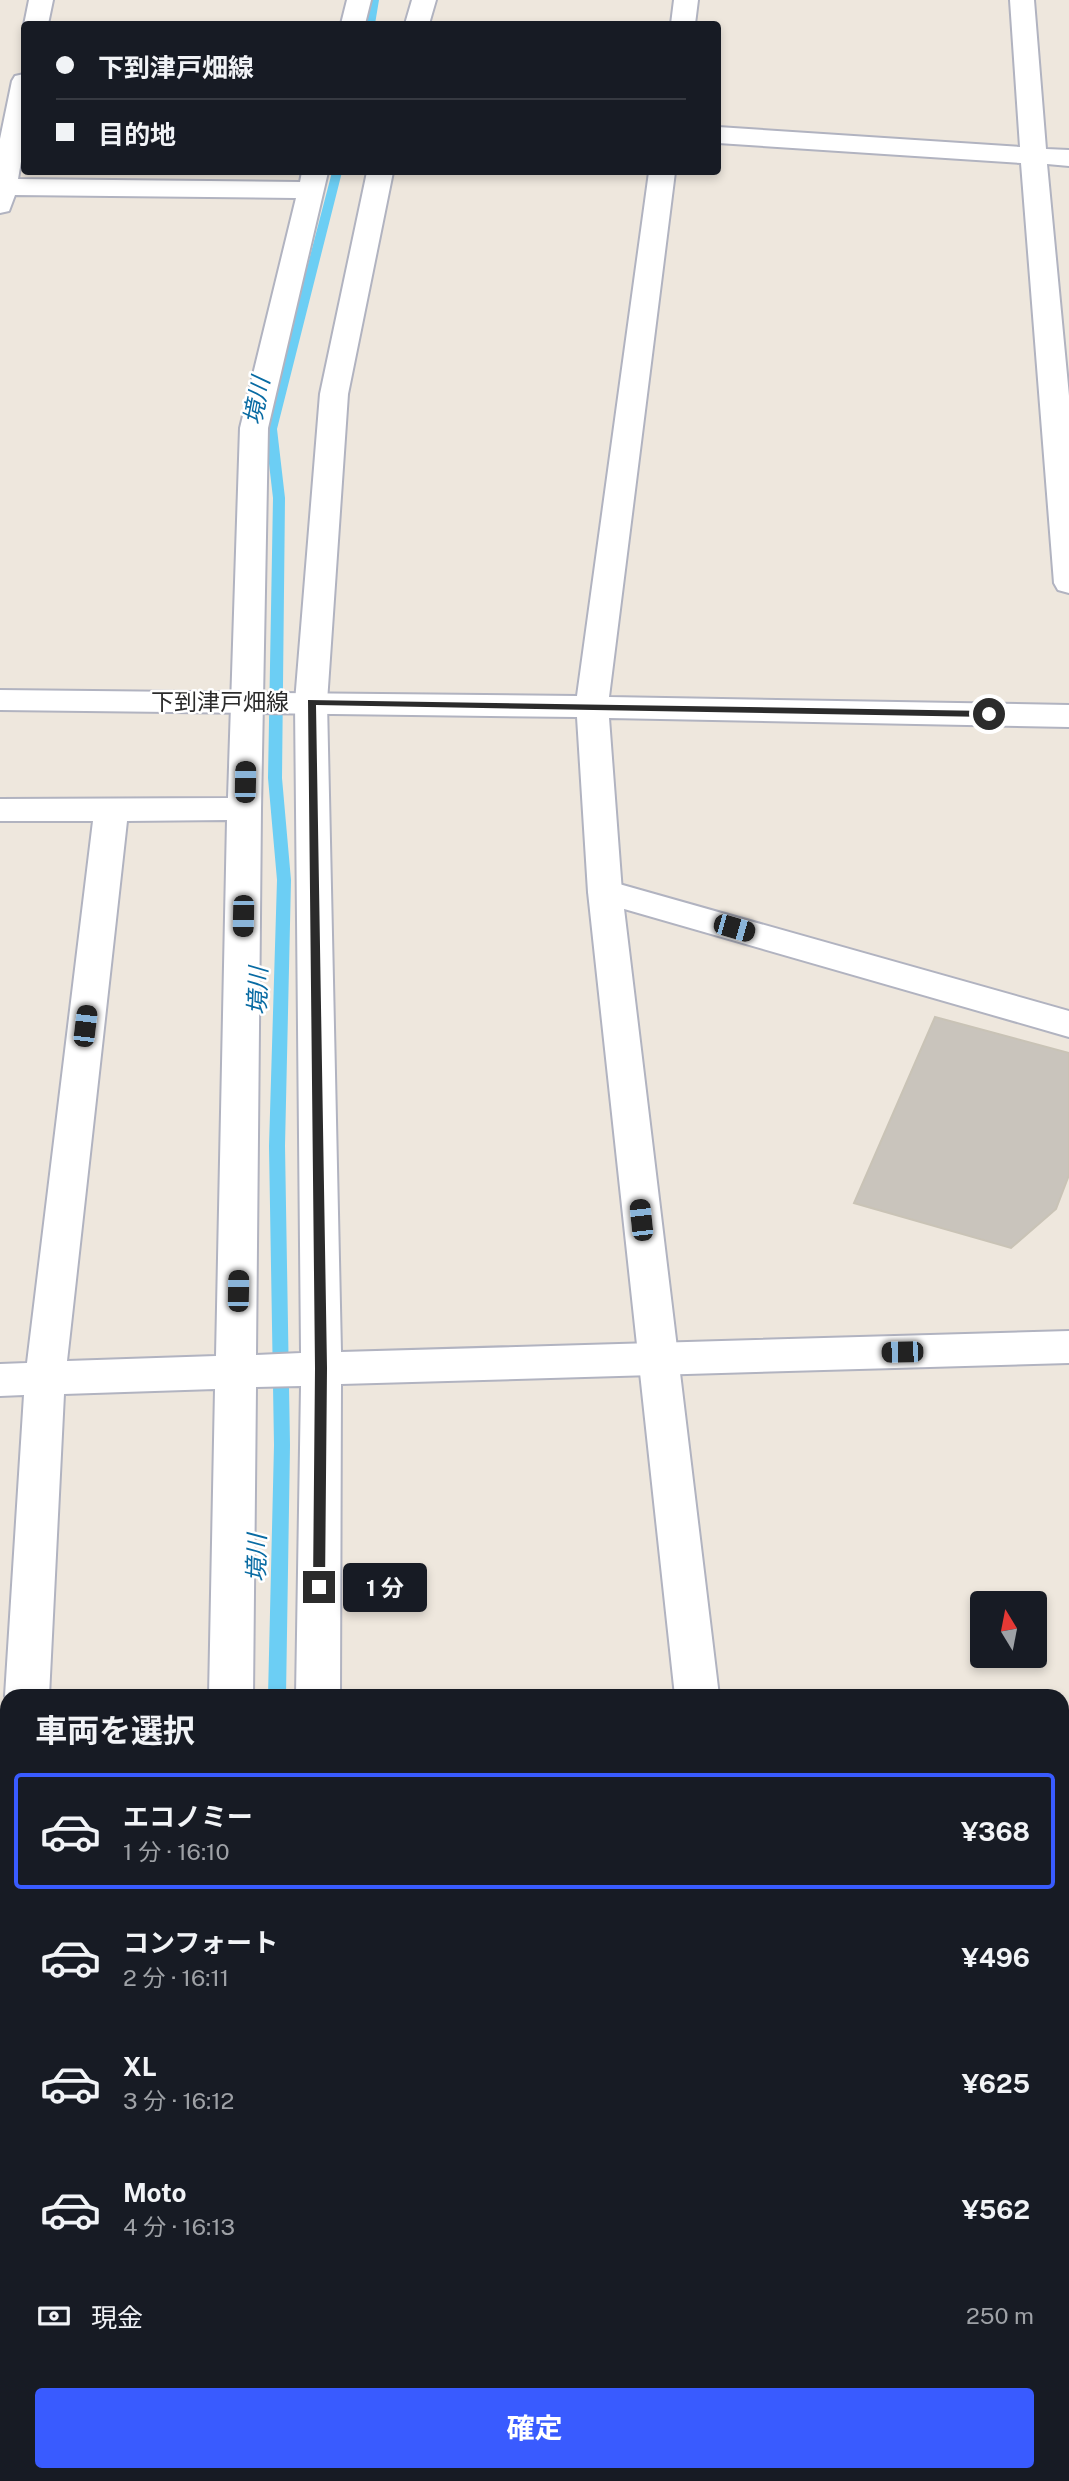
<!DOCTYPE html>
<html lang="ja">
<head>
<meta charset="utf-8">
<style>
  :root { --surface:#171b24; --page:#242831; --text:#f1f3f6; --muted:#9ea1a6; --line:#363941; --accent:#395bff }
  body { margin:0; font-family:"Public Sans","Noto Sans JP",sans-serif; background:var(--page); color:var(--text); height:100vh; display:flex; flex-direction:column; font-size:26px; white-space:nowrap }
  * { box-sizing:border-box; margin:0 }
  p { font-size:23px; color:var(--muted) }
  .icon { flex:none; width:38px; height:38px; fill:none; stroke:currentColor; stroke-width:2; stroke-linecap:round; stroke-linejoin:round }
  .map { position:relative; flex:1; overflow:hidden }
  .panel { position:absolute; left:0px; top:1689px; width:1069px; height:793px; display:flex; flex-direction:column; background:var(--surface); border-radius:21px 21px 0 0; box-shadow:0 4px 10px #0003 }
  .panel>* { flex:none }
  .banner { position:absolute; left:21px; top:21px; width:700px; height:154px; border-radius:7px; box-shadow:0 4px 10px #0003; display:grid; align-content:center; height:154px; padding:0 35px; background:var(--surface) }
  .needle { width:46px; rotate:350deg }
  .controls { position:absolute; left:970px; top:1591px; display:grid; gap:14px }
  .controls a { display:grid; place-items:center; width:77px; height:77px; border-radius:7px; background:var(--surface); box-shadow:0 4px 10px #0003; font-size:35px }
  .end { position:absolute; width:32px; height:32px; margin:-16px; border:9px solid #2b2b2b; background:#fff; box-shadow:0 0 0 4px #fff }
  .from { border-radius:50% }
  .bubble { position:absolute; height:49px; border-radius:7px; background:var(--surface); box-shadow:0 4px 10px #0003; font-size:23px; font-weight:700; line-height:49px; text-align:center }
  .car { position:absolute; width:21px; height:42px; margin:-21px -10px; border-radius:9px; box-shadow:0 0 5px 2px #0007; background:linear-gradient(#222 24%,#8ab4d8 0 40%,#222 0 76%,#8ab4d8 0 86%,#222 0) }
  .banner b { display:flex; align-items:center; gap:24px; height:66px; font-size:26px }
  .banner b+b { border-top:2px solid var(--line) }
  .banner i { width:18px; height:18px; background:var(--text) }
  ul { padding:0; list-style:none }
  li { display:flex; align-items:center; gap:21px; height:116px; margin:0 14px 10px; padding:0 21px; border:4px solid transparent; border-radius:7px }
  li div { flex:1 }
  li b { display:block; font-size:26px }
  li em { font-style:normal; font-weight:700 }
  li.current { border-color:var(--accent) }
  li>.icon { width:63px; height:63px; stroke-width:1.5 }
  h2 { padding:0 35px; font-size:32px; line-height:84px }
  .pay { display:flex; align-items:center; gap:18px; height:77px; padding:0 35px; font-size:26px }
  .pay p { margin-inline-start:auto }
  .action { display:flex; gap:14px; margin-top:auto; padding:14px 35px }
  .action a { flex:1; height:80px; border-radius:7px; background:var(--accent); color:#fff; font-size:28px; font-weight:700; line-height:80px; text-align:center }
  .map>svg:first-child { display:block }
</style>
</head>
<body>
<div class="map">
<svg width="1069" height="2481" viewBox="0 0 1069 2481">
  <rect width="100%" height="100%" fill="#eee7dd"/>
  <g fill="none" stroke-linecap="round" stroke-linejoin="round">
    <path fill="#6ccef4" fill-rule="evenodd" d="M369,0H379L375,24H365Z
      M332,172H342L277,429L285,498L282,778L291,880L285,1146L290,1445L286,1696H268L274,1445L269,1146L277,880L268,778L273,498L265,429Z
      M254,2474H276V2481H254Z"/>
  </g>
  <path fill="#c9c4bc" stroke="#c9c3b6" stroke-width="2" d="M935,1017L1069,1053V1175L1056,1209L1011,1248L854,1203Z"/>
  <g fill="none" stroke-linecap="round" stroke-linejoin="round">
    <defs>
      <path id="street" d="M29,0H53L48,24L24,25Z
        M347,0H371L365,24H341Z
        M412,0H436L429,24H405Z
        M1010,0H1034L1046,149L1069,150V166L1047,164L1069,396V593L1058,590L1054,583L1021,163L718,143V127L1020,147Z
        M24,74V144L18,179L300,182L302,172H328L268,428L261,809L256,1355L301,1353L295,702L320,394L367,172H393L348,394L327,702L341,1352L1069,1331V1363L341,1384L340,1696H296L301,1386L256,1387L253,1696H209L215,1389L64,1394L49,1696H7V1700L5,1696L24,1395L0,1396V1364L27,1363L93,821H0V799L228,798L240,428L296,198L15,195L9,211L0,213V139L12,81L15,76ZM227,820L216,1356L67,1361L127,821Z
        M605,880L1069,1011V1037L593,900L588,892L593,884Z
        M7,2041V2087L0,2088V2042Z
        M7,2454V2474H84L82,2481H0V2457Z
        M190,2474H244V2481H190Z"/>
      <path id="secondary" d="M674,0H698L695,24H671Z
        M649,172H675L609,697L1069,705V727L609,718L622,892L719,1696H675L588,892L577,717L0,710V690L577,696Z
        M1069,2303V2355L1062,2356V2304Z
        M765,2474H818L819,2481H765Z"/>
    </defs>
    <use href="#street" stroke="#b1b3c0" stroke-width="4"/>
    <use href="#secondary" stroke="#b1b3c0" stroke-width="4"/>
    <use href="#street" fill="#fff" fill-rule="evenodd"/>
    <use href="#secondary" fill="#fff" fill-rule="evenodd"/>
  </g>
  <path fill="#2b2b2b" d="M308,700L989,711L994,714L989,717L316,705L327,1368L325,1587L319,1592L313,1587L315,1368Z"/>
  <g text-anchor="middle" stroke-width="5" stroke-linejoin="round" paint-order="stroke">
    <g font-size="23" fill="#2b2b2b" stroke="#fff">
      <text x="220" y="710">下到津戸畑線</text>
    </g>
    <g font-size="24" font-style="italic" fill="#086ba3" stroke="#fff">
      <text transform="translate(257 401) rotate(-79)" y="8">境川</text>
      <text transform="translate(258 991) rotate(-88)" y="8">境川</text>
      <text transform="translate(257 1558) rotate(-89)" y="8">境川</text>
    </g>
  </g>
</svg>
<div class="controls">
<a><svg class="needle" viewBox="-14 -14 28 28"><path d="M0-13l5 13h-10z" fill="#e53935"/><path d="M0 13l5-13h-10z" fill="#9ea1a6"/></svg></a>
</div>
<i class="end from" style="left:989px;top:714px"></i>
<i class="end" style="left:319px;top:1587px"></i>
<div class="bubble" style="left:343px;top:1563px;width:84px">1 分</div>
<i class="car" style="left:245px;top:782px;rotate:1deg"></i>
<i class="car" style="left:243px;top:916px;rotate:181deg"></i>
<i class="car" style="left:734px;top:928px;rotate:106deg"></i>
<i class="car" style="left:85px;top:1026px;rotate:7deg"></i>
<i class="car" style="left:641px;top:1220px;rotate:354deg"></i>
<i class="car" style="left:238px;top:1291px;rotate:1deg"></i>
<i class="car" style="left:902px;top:1352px;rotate:269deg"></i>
<div class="banner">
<b><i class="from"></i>下到津戸畑線</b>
<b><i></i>目的地</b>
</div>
<section class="panel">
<h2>車両を選択</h2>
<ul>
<li class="current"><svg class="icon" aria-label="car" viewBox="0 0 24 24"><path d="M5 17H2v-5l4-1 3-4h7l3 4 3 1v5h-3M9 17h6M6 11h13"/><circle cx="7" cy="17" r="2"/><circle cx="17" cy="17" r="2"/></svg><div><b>エコノミー</b><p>1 分 · 16:10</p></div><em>¥368</em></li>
<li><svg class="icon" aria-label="car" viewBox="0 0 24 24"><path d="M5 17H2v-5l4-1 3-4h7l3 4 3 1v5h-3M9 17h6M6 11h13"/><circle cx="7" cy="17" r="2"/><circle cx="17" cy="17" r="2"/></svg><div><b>コンフォート</b><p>2 分 · 16:11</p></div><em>¥496</em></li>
<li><svg class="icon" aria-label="car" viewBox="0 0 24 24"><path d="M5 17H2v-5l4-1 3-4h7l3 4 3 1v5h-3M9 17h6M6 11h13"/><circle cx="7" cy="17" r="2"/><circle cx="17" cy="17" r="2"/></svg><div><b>XL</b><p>3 分 · 16:12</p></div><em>¥625</em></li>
<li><svg class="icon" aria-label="car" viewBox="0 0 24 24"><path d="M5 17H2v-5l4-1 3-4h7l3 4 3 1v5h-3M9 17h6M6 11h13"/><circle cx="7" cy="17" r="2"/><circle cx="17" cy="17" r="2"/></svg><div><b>Moto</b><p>4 分 · 16:13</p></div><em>¥562</em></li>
</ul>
<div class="pay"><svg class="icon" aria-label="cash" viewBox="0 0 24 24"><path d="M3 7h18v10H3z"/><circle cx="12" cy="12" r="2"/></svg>現金<p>250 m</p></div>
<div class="action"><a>確定</a></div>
</section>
</div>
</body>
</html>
